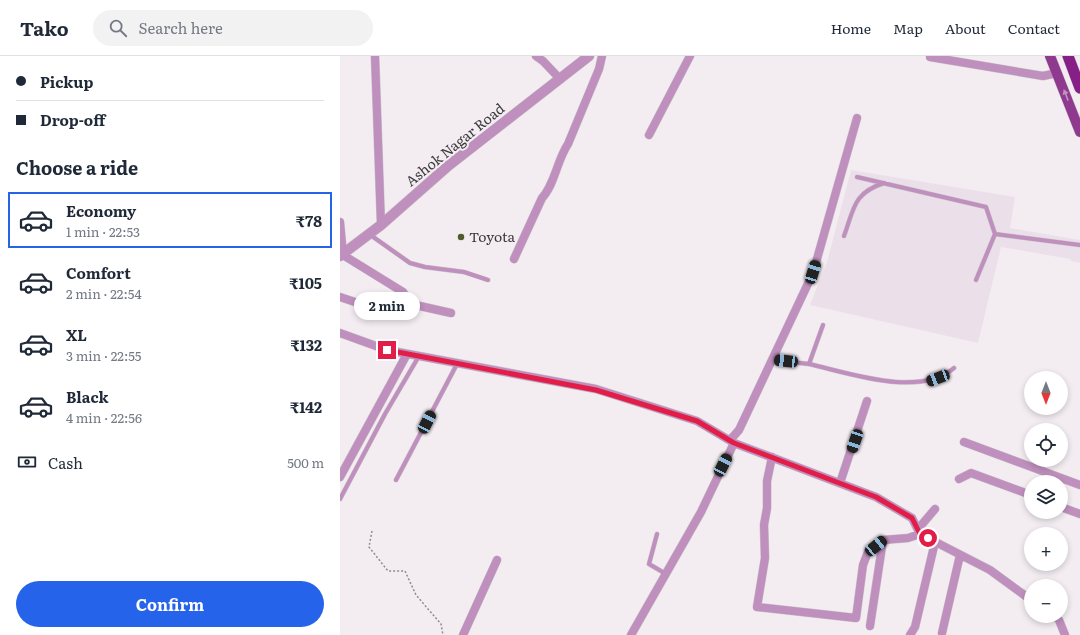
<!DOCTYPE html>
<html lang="en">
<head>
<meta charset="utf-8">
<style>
  :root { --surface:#fff; --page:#f2f2f3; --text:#1f2937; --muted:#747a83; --line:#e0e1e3; --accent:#2563eb }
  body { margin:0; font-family:Literata,serif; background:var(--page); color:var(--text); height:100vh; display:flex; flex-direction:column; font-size:15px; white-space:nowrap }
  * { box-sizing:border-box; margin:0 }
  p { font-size:13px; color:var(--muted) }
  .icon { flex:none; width:22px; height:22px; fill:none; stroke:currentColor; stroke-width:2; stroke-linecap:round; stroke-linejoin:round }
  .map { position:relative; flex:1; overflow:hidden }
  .panel { display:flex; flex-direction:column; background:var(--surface); width:340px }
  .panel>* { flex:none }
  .guide { display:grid; align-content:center; height:88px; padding:0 16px; background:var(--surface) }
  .needle { width:26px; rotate:180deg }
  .controls { position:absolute; left:684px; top:315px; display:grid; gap:8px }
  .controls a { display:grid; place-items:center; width:44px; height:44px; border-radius:50%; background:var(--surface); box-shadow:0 2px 6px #0003; font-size:20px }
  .end { position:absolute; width:18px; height:18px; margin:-9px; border:5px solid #e11d48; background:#fff; box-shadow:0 0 0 2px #fff }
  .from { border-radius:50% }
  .bubble { position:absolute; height:28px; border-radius:14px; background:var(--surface); box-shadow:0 2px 6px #0003; font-size:13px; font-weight:700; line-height:28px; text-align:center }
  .car { position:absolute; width:12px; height:24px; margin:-12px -6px; border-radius:5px; box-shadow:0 0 3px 1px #0007; background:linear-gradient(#222 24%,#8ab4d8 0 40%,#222 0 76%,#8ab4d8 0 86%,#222 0) }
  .guide b { display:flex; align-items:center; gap:14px; height:38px; font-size:15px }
  .guide b+b { border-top:1px solid var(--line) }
  .guide i { width:10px; height:10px; background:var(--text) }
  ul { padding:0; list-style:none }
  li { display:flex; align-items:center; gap:12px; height:56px; margin:0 8px 6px; padding:0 8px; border:2px solid transparent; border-radius:0px }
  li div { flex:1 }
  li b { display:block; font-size:15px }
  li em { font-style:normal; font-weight:700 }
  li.on { border-color:var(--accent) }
  li>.icon { width:36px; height:36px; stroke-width:1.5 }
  h2 { padding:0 16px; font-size:18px; line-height:48px }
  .pay { display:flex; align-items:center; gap:10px; height:44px; padding:0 16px; font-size:15px }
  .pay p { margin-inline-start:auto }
  .cta { display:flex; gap:8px; margin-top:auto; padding:8px 16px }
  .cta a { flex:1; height:46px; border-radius:24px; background:var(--accent); color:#fff; font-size:16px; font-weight:700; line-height:46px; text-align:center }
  header { display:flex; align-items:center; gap:24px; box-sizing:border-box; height:56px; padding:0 20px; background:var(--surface); border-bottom:1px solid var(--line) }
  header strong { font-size:19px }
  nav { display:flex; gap:22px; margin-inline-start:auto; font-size:14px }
  .search { width:280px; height:36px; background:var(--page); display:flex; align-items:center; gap:10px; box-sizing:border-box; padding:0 14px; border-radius:22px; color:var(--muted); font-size:15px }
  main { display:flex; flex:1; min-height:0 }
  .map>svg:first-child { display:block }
</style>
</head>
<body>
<header>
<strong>Tako</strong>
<div class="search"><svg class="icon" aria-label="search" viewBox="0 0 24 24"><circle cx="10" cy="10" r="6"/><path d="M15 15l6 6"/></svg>Search here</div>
<nav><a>Home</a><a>Map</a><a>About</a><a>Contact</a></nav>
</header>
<main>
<section class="panel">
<div class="guide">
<b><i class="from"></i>Pickup</b>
<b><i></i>Drop-off</b>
</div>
<h2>Choose a ride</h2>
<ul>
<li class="on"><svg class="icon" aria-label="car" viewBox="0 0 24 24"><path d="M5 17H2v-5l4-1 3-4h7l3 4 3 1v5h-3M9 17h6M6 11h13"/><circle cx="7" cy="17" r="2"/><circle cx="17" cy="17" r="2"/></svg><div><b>Economy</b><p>1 min · 22:53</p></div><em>₹78</em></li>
<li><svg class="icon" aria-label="car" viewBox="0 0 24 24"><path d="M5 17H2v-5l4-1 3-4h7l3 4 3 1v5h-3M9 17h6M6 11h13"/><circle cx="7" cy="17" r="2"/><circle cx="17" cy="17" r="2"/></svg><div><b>Comfort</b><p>2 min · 22:54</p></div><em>₹105</em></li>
<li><svg class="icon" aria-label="car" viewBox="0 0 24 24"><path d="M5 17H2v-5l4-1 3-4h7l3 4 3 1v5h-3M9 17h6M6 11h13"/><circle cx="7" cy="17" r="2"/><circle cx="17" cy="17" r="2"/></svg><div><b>XL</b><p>3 min · 22:55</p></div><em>₹132</em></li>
<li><svg class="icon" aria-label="car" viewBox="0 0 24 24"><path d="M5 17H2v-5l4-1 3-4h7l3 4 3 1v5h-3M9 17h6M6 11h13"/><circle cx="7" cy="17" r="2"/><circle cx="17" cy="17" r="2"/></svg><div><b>Black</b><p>4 min · 22:56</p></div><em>₹142</em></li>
</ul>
<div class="pay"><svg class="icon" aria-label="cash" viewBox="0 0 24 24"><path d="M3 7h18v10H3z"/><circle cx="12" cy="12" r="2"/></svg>Cash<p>500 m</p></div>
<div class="cta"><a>Confirm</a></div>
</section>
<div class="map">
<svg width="740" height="579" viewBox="0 0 740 579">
  <rect width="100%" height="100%" fill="#f3edf2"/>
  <path fill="#ebe0ea" d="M511,114L675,141L670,172L740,184V207L731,205L730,203L661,191L638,287L470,249L487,206Z"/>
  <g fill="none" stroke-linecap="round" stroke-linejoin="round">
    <defs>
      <path id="service" d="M517,121L646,151L655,178
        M29,178L70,207L85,211L124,216L148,224
        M504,180C514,153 513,137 544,127
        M636,224L655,178L740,189
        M433,304L469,308L483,269
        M469,308C509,317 579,342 614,312
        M56,424L117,308
        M0,443L45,358L79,300
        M317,478L309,508L326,518"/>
      <path id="minor" d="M35,0L41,169
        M196,0L203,5L220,23
        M590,1L703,20L717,17
        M309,79L350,0
        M0,166L3,199L63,236L71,248L111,257
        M174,203L202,142C215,128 217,104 228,88L259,13L262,0
        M0,241L36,253L71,248
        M0,277L47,294L256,333L357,365L394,387L536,441L572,462L580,478L650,514L691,544
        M391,383L399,374L473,217L517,62
        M624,386L740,429
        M432,401L427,425V452L424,469L425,502L417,551L516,562L523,509L528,496L543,484L568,482L580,478
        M0,421L67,298
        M619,423L631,417L691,439
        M500,427L527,345
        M721,451L740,458
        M578,473L595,453
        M714,560L719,564L725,579
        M530,570L543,484
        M602,577L620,499
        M123,579L157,504
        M291,579L361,456L394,387
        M570,579L575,571L595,486"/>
      <path id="tertiary" d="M0,200L41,169L108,110L249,0"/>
      <path id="primary" d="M710,0L740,76"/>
      <path id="trunk" d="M728,0L740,32"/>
    </defs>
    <use href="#service" stroke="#cec9ce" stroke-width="5"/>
    <use href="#minor" stroke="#cec9ce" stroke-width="9"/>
    <use href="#tertiary" stroke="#cec9ce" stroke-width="11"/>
    <use href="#primary" stroke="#cec9ce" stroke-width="11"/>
    <use href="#trunk" stroke="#cec9ce" stroke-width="12"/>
    <path stroke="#8f8b8e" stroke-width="1.5" stroke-dasharray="2 2" stroke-linecap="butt" d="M32,475L29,491L48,515H65L76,539L101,568L103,579"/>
    <use href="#service" stroke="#bf8fbd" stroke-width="4"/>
    <use href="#minor" stroke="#bf8fbd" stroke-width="8"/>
    <use href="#tertiary" stroke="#bf8fbd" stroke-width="10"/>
    <use href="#primary" stroke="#8f398f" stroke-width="10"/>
    <use href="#trunk" stroke="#862086" stroke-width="11"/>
  </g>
  <defs><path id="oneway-solid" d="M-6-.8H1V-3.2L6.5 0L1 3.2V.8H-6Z"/></defs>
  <use fill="#c193c0" href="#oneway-solid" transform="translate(726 39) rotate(-111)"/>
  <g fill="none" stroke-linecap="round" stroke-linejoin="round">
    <path stroke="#e11d48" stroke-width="5" d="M47,294L256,334L357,365L394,387L536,441L572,462L580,478L588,482"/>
  </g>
  <circle fill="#525b2a" stroke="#f3edf2" stroke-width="1.5" cx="121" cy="181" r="4"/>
  <g text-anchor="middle" stroke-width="4" stroke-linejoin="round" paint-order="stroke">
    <g font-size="14" fill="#3c3a3c" stroke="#f3edf2">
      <text transform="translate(115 89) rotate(-39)" y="5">Ashok Nagar Road</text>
    </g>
    <g font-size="14" fill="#3c3a3c" stroke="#f3edf2" text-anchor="start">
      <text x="129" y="186">Toyota</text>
    </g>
  </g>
</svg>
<div class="controls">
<a><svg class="needle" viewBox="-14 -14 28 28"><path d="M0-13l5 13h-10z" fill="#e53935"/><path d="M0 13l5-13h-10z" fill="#747a83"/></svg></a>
<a><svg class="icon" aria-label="locate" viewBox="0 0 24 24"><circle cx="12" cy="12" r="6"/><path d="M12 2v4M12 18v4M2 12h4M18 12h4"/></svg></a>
<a><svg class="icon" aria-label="layers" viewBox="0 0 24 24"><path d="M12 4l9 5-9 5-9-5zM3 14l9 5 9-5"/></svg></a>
<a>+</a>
<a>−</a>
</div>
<i class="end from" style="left:588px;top:482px"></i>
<i class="end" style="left:47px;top:294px"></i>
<div class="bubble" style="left:14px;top:236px;width:66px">2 min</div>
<i class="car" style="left:473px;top:216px;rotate:17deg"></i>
<i class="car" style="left:446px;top:305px;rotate:276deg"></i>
<i class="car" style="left:598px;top:322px;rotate:249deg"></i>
<i class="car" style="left:87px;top:366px;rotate:27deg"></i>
<i class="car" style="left:515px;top:385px;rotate:199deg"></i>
<i class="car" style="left:383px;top:409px;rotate:27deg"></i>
<i class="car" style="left:536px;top:490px;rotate:51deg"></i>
</div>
</main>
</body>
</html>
